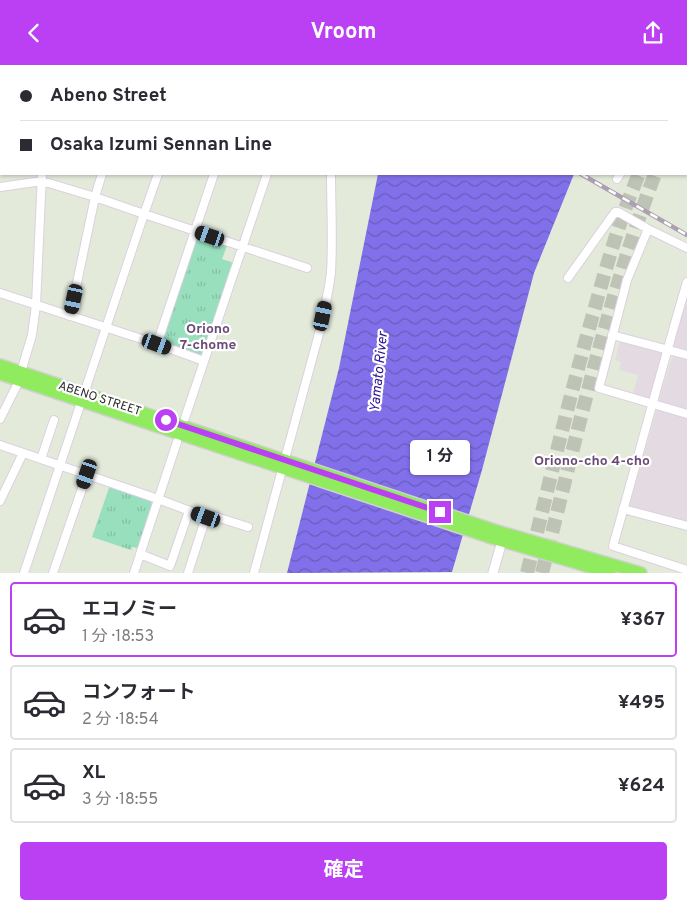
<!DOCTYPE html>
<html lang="ja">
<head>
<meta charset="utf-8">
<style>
  :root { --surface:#fff; --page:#f7f7f7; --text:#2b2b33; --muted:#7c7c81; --line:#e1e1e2; --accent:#bb3ff3 }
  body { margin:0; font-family:Overpass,"Noto Sans JP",sans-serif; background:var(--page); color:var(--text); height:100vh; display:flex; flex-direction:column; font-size:19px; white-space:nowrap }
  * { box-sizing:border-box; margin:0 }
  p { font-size:16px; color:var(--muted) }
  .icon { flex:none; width:28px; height:28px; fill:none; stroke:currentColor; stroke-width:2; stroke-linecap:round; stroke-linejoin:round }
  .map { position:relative; height:508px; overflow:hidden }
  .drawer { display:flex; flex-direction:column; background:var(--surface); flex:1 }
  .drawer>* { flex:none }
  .hud { position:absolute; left:0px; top:0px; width:688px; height:110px; box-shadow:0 1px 4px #0004; display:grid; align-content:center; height:110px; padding:0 20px; background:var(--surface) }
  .end { position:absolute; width:22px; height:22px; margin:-11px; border:6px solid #bb3ff3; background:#fff; box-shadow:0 0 0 2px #fff }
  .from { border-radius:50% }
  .bubble { position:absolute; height:35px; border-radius:5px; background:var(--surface); box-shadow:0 1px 4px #0004; font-size:16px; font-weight:700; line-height:35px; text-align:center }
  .car { position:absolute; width:15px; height:30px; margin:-15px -8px; border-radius:6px; box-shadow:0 0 4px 1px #0007; background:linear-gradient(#222 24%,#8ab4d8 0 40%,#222 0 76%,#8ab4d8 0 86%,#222 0) }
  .hud b { display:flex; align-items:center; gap:18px; height:48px; font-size:19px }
  .hud b+b { border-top:1px solid var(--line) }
  .hud i { width:12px; height:12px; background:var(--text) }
  ul { padding:9px 0 0; list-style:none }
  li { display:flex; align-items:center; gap:15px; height:75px; margin:0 10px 8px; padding:0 10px; border:2px solid var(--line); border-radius:5px }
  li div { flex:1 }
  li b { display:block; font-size:19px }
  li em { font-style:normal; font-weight:700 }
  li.active { border-color:var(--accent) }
  li>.icon { width:45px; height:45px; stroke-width:1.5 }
  .button { display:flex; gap:10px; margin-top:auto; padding:10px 20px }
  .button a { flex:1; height:58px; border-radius:5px; background:var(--accent); color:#fff; font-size:20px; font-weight:700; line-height:58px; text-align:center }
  header { display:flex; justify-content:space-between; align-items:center; height:65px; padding:0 20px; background:var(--accent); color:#fff; font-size:22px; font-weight:700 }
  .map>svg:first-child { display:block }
</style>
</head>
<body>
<header><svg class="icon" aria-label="back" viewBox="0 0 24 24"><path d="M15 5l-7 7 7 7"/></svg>Vroom<svg class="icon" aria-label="share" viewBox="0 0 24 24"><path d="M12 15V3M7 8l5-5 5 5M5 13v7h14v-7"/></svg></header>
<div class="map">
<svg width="687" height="508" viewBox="0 0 687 508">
  <defs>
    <pattern id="park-tufts" width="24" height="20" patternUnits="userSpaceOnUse" patternTransform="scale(1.25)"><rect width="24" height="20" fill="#98dfbe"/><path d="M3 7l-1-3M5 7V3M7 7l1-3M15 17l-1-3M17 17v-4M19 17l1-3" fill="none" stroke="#83bfa3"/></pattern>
    <pattern id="water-waves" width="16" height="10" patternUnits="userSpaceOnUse" patternTransform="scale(1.25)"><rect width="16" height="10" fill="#8170e9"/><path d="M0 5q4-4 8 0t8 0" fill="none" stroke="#6a5cbd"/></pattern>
  </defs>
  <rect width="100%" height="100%" fill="#e3eada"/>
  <path fill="#e3dbe1" d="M687,238V287L672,283L685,240Z
    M620,276L662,287L664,290L650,334L633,329L638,310L619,305L621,297L615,295Z
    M674,291L687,295V345L660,337L659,334L672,293Z
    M657,343L687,351V459L629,442Z"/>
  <path fill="url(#park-tufts)" d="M199,171L227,181L222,194L234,198L204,287L200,290L163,279L162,275L196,172Z
    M110,420L150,433L152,439L138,483L132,482L131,485L92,472Z"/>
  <path fill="url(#water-waves)" d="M411,0H629L410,1Z
    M378,109H574L534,208L482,405L452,507L287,508L339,303Z"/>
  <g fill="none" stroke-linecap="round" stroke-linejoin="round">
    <path stroke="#bec3b6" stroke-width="14" stroke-dasharray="14 7" stroke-linecap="butt" d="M686,18L687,16
      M686,45L687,43
      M527,508C549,420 569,332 594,246C607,199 620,153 639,109
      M542,508C576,374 606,238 655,109"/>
    <defs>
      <path id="minor" d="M23,0L25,1
        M82,0L86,1
        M679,0L681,1
        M99,1V0
        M193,1L194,0
        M250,1V0
        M303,1L304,0
        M686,7L687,8
        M0,40H1
        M686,96H687
        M158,109L144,149L307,203
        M617,114L620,109
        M0,122L42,116L95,132L70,251
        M648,164L627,215L599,323L687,349
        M568,213L615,147H618L648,164L687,183
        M687,217C661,305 638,393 613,481L687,505
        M0,228L157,279L204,296
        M612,270L687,290
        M157,279L214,109
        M21,307L32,270L36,240L42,109
        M185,353L267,109
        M0,354L19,316
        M0,380L158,434L206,452L207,449L248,462
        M41,394L54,355
        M0,436L23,388
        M623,444L687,461
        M140,489L170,501L189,446
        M24,508L144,149L95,132L102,109
        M53,508L87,409
        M134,508L177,377
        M188,508L206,452
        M254,508L320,265C324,246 329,226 331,207C333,174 331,141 331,109"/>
      <path id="tertiary" d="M493,508L500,483"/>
      <path id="primary" d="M0,300L494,465L641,508
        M0,309L492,473L610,508"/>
    </defs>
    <use href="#minor" stroke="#dcd0e1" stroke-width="10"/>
    <use href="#tertiary" stroke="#dcd0e1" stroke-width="11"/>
    <use href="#primary" stroke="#d0d0d0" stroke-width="14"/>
    <use href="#minor" stroke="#fff" stroke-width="8"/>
    <use href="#tertiary" stroke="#fff" stroke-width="9"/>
    <use href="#primary" stroke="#91eb5f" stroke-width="11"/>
    <defs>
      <path id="rail" d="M390,0L392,1
        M581,109L687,170"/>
    </defs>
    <use href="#rail" stroke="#ad9eb2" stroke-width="4.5"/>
    <use href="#rail" stroke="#fff" stroke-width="2.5" stroke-dasharray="8" stroke-linecap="butt"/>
  </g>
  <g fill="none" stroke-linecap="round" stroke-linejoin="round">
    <path stroke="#bb3ff3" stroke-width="6" d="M166,355L440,447"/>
  </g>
  <g text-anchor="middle" stroke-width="4.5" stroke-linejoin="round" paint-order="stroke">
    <g font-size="12" fill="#282828" stroke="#fff">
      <text transform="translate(100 333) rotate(18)" y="4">ABENO STREET</text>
    </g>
    <g font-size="14" font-weight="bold" fill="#6a4b77" stroke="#fff">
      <text x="208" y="268">Oriono<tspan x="208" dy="16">7-chome</tspan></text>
      <text x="592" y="400">Oriono-cho 4-cho</text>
    </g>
    <g font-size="14" font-style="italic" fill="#2e1293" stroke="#fff">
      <text transform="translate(378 307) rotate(-84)" y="5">Yamato River</text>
    </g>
  </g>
</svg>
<i class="end from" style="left:166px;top:355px"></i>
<i class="end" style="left:440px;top:447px"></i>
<div class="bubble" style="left:410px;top:375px;width:60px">1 分</div>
<i class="car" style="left:210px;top:171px;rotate:289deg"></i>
<i class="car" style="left:74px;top:234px;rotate:192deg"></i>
<i class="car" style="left:323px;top:251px;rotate:12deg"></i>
<i class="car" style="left:157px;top:279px;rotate:110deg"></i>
<i class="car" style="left:87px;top:409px;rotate:199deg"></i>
<i class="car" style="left:206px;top:452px;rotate:290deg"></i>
<div class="hud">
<b><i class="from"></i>Abeno Street</b>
<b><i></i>Osaka Izumi Sennan Line</b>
</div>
</div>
<section class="drawer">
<ul>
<li class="active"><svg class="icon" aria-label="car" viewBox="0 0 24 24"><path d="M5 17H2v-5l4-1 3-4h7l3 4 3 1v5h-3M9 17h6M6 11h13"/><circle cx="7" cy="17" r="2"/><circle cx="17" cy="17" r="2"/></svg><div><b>エコノミー</b><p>1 分 · 18:53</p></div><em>¥367</em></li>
<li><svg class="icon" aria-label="car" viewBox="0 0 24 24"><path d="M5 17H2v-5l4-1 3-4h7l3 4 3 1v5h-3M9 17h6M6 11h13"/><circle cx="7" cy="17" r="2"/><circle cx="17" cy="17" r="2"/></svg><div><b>コンフォート</b><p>2 分 · 18:54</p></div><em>¥495</em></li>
<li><svg class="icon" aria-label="car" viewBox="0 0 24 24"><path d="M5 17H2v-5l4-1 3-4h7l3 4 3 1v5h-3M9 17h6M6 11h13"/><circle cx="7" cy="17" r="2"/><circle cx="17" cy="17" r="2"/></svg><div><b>XL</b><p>3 分 · 18:55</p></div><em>¥624</em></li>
</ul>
<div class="button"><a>確定</a></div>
</section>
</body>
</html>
